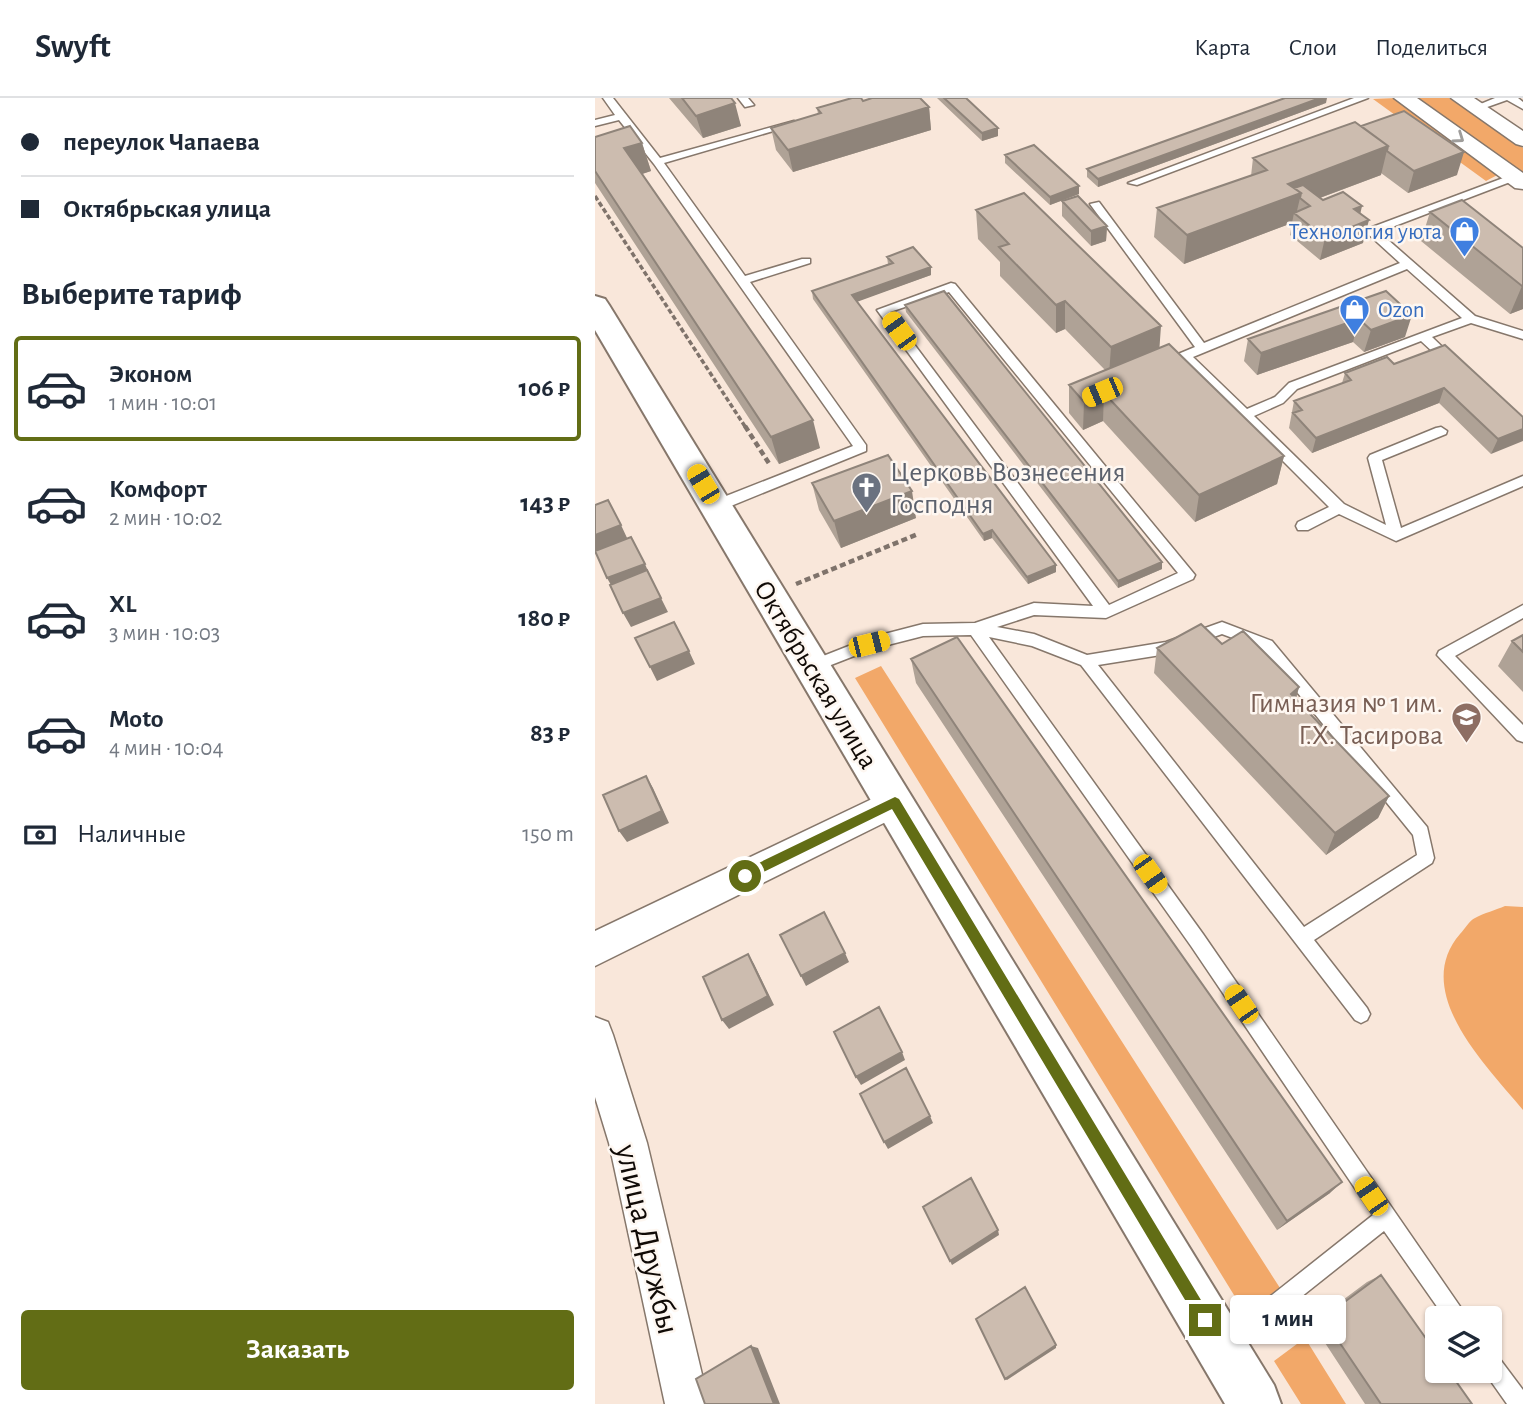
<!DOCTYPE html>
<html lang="ru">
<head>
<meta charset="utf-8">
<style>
  :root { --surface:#fff; --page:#f6f6f7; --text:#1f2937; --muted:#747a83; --line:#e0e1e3; --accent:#626d15 }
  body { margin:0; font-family:"Alegreya Sans",sans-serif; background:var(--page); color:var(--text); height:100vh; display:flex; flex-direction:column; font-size:26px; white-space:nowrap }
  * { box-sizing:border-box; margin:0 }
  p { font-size:23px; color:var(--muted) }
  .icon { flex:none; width:38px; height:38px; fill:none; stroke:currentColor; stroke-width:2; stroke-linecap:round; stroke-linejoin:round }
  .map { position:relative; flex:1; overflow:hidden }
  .details { display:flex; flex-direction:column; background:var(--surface); width:595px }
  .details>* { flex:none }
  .guide { display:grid; align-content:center; height:154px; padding:0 21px; background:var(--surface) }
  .controls { position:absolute; left:830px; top:1208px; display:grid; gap:14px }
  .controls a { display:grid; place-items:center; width:77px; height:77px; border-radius:7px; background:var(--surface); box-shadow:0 2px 5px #0004; font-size:35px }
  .end { position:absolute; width:32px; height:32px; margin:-16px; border:9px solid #626d15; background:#fff; box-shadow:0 0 0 4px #fff }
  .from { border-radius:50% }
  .bubble { position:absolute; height:49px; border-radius:7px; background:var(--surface); box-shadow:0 2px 5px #0004; font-size:23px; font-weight:600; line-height:49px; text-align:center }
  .car { position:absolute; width:21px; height:42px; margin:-21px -10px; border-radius:9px; box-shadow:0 0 5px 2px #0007; background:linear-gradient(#f5c518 24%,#345 0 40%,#f5c518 0 76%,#345 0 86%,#f5c518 0) }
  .guide b { display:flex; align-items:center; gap:24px; height:66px; font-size:26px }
  .guide b+b { border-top:2px solid var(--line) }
  .guide i { width:18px; height:18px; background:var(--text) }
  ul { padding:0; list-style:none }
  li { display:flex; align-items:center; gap:21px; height:105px; margin:0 14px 10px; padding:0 7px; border:4px solid transparent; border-radius:7px }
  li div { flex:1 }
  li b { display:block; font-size:26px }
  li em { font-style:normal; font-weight:600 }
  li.current { border-color:var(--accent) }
  li>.icon { width:63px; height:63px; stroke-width:1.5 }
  h2 { padding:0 21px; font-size:32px; line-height:84px }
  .pay { display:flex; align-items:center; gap:18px; height:77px; padding:0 21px; font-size:26px }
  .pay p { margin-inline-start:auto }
  .action { display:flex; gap:14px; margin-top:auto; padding:14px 21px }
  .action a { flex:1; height:80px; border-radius:7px; background:var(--accent); color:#fff; font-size:28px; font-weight:600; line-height:80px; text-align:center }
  header { display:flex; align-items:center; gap:42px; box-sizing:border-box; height:98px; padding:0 35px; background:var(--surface); border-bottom:2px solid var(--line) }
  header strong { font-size:33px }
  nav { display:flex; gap:38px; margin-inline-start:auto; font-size:24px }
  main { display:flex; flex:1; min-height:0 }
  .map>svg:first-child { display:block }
</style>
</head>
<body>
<header>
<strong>Swyft</strong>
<nav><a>Карта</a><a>Слои</a><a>Поделиться</a></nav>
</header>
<main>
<section class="details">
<div class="guide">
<b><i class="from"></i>переулок Чапаева</b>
<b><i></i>Октябрьская улица</b>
</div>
<h2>Выберите тариф</h2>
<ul>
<li class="current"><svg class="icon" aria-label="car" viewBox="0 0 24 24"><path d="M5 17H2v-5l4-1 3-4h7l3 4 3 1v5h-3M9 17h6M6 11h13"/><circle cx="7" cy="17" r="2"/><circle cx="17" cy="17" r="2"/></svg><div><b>Эконом</b><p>1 мин · 10:01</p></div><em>106 ₽</em></li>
<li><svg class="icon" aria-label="car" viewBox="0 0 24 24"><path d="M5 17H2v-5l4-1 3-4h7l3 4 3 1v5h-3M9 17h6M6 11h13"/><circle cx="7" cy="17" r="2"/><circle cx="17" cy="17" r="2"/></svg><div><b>Комфорт</b><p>2 мин · 10:02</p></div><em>143 ₽</em></li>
<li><svg class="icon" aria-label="car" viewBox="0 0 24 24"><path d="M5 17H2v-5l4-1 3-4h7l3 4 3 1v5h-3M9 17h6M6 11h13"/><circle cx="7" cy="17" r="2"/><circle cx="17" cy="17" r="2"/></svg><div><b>XL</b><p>3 мин · 10:03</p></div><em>180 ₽</em></li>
<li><svg class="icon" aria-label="car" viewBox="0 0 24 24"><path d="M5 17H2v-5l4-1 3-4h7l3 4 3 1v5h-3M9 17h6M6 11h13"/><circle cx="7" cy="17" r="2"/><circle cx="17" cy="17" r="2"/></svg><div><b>Moto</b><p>4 мин · 10:04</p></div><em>83 ₽</em></li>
</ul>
<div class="pay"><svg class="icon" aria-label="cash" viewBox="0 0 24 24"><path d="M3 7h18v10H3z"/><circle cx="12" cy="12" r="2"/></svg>Наличные<p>150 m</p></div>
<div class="action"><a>Заказать</a></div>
</section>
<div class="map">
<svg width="928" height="1306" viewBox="0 0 928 1306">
  <rect width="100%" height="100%" fill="#f9e7da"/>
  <path fill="#f2a869" d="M802,0L908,74L891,83L778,1Z
    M821,0H854L928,50V75Z
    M286,568L685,1190L650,1215L260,580Z
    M910,808L928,809V1012C892,968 815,894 865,836C870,831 874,823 880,820C889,815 901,812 910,808Z
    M710,1240L751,1306H706L679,1263Z"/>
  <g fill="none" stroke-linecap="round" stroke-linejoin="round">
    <defs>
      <path id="lane" d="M8,0H18L65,60L199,23V27L69,65L150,178L207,161H215V165L155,184L271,347V353L126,412H116L114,408L116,404L258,348L59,66L24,22L0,28V22L20,17Z
        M143,0H153L159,7L150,9Z
        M759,0H773L542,87L533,85Z
        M900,0H923L928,4V11L912,2L881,13L876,10Z
        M919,76L923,77V81L784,134L880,218L928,233V241L876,225L837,239L861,262V268H853L826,243L702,291L688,305L659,318L749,406L791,427L773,360L775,357L841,330L846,329L852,333L851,336L787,362L806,430L928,378V388L801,443L744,416L713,432H703L701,428L703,424L734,409L588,263L568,271L564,270V264L600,249L495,106L504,104L609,245L805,165L772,135V131ZM812,171L867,220L694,285L680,299L652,311L598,259Z
        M356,185L360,186L600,477L598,481L511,520L439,517L402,529L439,536L492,557L571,544L627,524L677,543L832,729L839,760L837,765L719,842L772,910L775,916L772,922L766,925L760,922L486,567L437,548L394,539L608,836L873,1220H850L789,1133L662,1234L629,1252L622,1249L619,1242L622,1235L648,1220L778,1117L596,848L376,537L328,538L277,551L218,574L211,568L213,564L274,540L328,526L380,525L439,505L498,508L282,212ZM354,194L583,475L514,507L295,214ZM627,536L667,551L818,737L822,757L709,829L503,567L572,556Z
        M928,507V520L860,558L928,627V644L922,642L842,557L844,553Z
        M894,1253L901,1256L928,1292V1306H912L888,1272H894Z"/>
      <path id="street" d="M799,0H822L928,75V91L920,90Z
        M856,0H879L928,33V48L921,46Z
        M300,690L311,694L316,704L311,714L0,868V833Z
        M0,919L13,924L18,937L52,1045L114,1306H70L14,1045L0,999Z"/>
      <path id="secondary" d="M0,198L10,201L14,207L679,1287L686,1306H630L0,232Z"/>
    </defs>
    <use href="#lane" stroke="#86776b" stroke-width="3"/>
    <use href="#street" stroke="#86776b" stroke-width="3"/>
    <use href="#secondary" stroke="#86776b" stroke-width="4"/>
    <path stroke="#7f736b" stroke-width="3.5" stroke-dasharray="5 2.5" stroke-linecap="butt" d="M0,98L151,330"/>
    <path stroke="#7f736b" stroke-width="4.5" stroke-dasharray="6 3.5" stroke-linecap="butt" d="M150,328L175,367
      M201,486L323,436"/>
    <use href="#lane" fill="#fff" fill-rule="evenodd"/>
    <use href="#street" fill="#fff" fill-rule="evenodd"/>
    <use href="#secondary" fill="#fff" fill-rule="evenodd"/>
  </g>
  <path fill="#afa296" d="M74,0H136L146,28L108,40Z
    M342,0H371L403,30V38L387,43Z
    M268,3L334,9L336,32L198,74L181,52L176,30L223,16L222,10Z
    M731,5L503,89L492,79V71Z
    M766,28L862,77L813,95L786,75V77L725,100L728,102L765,116L768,145L725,162L695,137L697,125L589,166L559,139L562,110L656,78L658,60Z
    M0,39L47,45L56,73L47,76L225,350L184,366L0,85Z
    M410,57L484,96L455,107L410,65Z
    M467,103L512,128L511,143L496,148L467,118Z
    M381,112L564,250L689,358L682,386L600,424L508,323L488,332L474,315V287L510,272L470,231L461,235L405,178V164L383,141Z
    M835,114L928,150V211L915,216L826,143Z
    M292,159L336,177L262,203L461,474L433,486L397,440L389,443L218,201L217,193L293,166Z
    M791,193L810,239L769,254L758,244L662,277L649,263L653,241Z
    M310,207L567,471L523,490L311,214Z
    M799,266L928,319L896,356L844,305L717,355L694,330L699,303L747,285L750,275Z
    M217,385L321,420L246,450L224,412Z
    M928,537V594L903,568L917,543Z
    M627,546L704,589L701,601L794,698L783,720L731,757L559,575L562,550Z
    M316,561L735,1095L682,1132L321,585Z
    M786,1177L877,1306H770L717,1225L772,1184Z"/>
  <path fill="#8f847a" d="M725,0H732L731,5L503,89V81Z
    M140,5L146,28L108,40L101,18Z
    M334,9L336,32L198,74L193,52Z
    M403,30V38L387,43V35Z
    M47,45L56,73L38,79L29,50Z
    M793,48L786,77L711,105L705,100L701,117L699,115L697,125L589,166L592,137L693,86Z
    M869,54L862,77L813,95L819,73Z
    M484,88V96L455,107V99Z
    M767,108L763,126L774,122L768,145L725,162L730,140L759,111Z
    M512,128L511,143L496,148V133Z
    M336,169V177L259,205L257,197Z
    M928,187V211L915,216L927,188Z
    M470,203V231L461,235V207Z
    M817,217L810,239L769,254L776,232Z
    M764,221L758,244L662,277L666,255Z
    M566,228L564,256L514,277L516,249Z
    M849,290L844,305L717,355L721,340Z
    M509,295L508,323L488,332L489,304Z
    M218,322L225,350L184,366L176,339Z
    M928,331V343L896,356L903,341Z
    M689,358L682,386L600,424L604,397Z
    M317,393L321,420L246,450L239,423Z
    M26,427L33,442L0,454V437Z
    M397,432V440L389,443L388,436Z
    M567,464V471L523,490V483Z
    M50,466L56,480L20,494L12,480Z
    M461,467V474L433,486L432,479Z
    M66,500L73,514L36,529L28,515Z
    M94,553L100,566L62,583L55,569Z
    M704,589L697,614L696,596Z
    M51,678L58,690L74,725L32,744L24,733Z
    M794,698L783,720L731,757L740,735Z
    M250,855L254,864L211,888L206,878Z
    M153,856L159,866L179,907L134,931L127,922Z
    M307,954L310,962L266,987L261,979Z
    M335,1018L338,1025L293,1051L289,1044Z
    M747,1084L735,1095L682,1132L692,1123Z
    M403,1132L404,1137L357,1167L355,1163Z
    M461,1247V1250L412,1282L410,1281Z
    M156,1248L163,1250L185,1306H179Z"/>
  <path fill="#ccbcaf" stroke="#8f847a" stroke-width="2" d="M87,0H136L140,5L101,18Z
    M257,0H266L268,3L277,0H325L334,9L193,52L176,30L226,15L222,10Z
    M349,0H371L403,30L387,35Z
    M690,0H725L503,81L492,71Z
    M809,13L869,54L819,73L792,53L793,48L766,28Z
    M760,24L793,48L693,86L706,95L592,137L562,110L672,72L658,60Z
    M35,28L47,45L29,50L218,322L176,339L0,73V39Z
    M439,47L484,88L455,99L410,57Z
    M708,87L728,102L748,94L767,108L759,111L774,122L730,140L699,115L715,108L705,100L706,95L699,90Z
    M429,95L566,228L516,249L470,203L461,207L404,149L414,146L381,112Z
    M483,98L512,128L496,133L467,103Z
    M867,102L928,150V187L927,188L835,114Z
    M318,149L336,169L257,197L461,467L432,479L397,432L388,436L217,193L298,165L292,159Z
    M349,193L567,464L523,483L310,207Z
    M791,193L817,217L776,232L764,221L666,255L653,241Z
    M574,246L689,358L604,397L509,295L489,304L474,287Z
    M850,247L928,319V331L903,341L849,290L721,340L698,315L707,312L699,303L756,282L750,275L792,259L799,266Z
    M293,357L317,393L239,423L217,385Z
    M13,402L26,427L0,437V407Z
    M36,439L50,466L12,480L0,453Z
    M52,472L66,500L28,515L15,487Z
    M79,524L94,553L55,569L40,540Z
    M606,526L627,546L648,533L704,589L696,596L794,698L740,735L562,550Z
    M928,537V554L917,543Z
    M362,539L747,1084L692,1123L316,561Z
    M51,678L67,713L24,733L8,697Z
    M229,814L250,855L206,878L185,837Z
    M153,856L173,898L127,922L108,879Z
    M284,909L307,954L261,979L239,934Z
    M311,970L335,1018L289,1044L265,996Z
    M376,1080L403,1132L355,1163L328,1109Z
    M786,1177L842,1256V1272H853L877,1306H786L728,1220Z
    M430,1189L461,1247L410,1281L381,1221Z
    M156,1248L179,1306H110L101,1281Z"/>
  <defs><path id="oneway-chevron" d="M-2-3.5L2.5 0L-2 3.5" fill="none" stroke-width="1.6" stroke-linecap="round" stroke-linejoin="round" transform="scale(1.75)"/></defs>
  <use stroke="#9f9d9b" href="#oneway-chevron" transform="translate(864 40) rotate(35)"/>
  <path fill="#626d15" d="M300,699L304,701L615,1217L618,1222L615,1227L610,1229L605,1227L297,711L154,781H145V774Z"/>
  <defs>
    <symbol id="shop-pin" viewBox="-11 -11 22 30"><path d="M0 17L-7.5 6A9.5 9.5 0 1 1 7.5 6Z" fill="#3f7fe0" stroke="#fef7f1"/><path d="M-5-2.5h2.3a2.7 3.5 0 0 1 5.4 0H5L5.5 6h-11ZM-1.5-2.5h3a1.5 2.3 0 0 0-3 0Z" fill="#fff"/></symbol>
    <symbol id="church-pin" viewBox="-11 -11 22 30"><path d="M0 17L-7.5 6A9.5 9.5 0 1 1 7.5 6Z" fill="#6b7280" stroke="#fef7f1"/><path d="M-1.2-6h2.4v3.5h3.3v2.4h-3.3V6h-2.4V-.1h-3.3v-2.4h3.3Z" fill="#fff"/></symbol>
    <symbol id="school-pin" viewBox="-11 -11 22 30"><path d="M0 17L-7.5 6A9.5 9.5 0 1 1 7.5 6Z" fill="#8d6e63" stroke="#fef7f1"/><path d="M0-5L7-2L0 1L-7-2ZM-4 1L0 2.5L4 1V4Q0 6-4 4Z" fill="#fff"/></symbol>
  </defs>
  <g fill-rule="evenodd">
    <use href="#shop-pin" x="852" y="116" width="35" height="47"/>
    <use href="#shop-pin" x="742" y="194" width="35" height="47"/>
    <use href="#church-pin" x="254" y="372" width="35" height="47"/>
    <use href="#school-pin" x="854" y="602" width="35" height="47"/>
  </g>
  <g text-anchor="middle" stroke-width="5" stroke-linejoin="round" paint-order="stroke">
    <g font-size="23" fill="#366cbe" stroke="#fef7f1" text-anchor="end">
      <text x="847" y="141">Технология уюта</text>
      <text x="783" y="219" text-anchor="start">Ozon</text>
    </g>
    <g font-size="28" fill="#5b616d" stroke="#fef7f1" text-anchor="start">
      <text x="295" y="383">Церковь Вознесения<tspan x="295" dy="32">Господня</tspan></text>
    </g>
    <g font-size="28" fill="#100a06" stroke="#fef7f1">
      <text transform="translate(222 576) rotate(59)" y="10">Октябрьская улица</text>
    </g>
    <g font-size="28" fill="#785e54" stroke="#fef7f1" text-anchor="end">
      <text x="848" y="614">Гимназия № 1 им.<tspan x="848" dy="32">Г.Х. Тасирова</tspan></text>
    </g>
    <g font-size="33" fill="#100a06" stroke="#fef7f1">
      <text transform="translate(54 1141) rotate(77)" y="12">улица Дружбы</text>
    </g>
  </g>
</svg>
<div class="controls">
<a><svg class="icon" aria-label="layers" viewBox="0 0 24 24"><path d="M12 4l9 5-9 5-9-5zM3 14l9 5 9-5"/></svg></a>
</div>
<i class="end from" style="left:150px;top:778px"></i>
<i class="end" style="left:610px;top:1222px"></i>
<div class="bubble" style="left:635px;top:1197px;width:116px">1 мин</div>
<i class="car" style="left:304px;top:233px;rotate:324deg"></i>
<i class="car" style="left:507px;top:294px;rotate:247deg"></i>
<i class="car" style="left:108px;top:386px;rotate:329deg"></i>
<i class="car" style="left:274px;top:546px;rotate:76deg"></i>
<i class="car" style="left:555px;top:776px;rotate:145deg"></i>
<i class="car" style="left:646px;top:906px;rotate:326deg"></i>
<i class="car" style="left:776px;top:1098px;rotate:326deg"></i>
</div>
</main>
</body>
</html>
